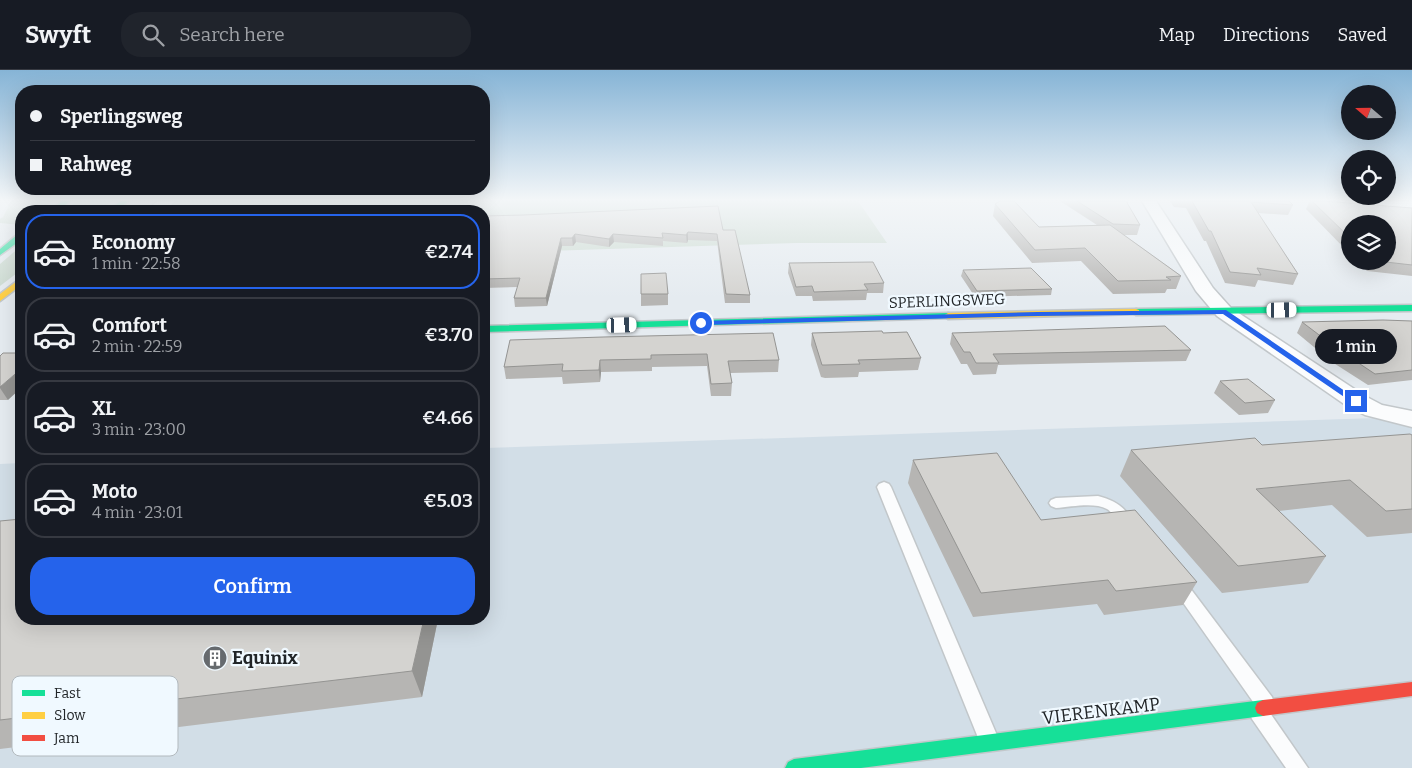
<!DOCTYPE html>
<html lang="en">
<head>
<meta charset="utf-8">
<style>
  :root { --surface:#171b24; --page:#20242c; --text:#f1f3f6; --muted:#9ea1a6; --line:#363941; --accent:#2563eb }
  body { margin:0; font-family:Bitter,serif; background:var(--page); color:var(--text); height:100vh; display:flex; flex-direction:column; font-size:19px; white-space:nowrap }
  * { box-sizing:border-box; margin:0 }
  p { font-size:16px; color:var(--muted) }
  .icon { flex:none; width:28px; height:28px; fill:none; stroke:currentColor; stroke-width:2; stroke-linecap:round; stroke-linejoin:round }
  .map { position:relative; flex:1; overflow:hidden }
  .sheet { position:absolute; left:15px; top:135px; width:475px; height:420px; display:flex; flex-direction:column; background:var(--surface); border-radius:20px; box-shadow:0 5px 20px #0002 }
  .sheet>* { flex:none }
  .top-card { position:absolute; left:15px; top:15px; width:475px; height:110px; border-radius:20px; box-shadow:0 5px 20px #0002; display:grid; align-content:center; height:110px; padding:0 15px; background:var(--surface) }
  .needle { width:32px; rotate:290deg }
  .tools { position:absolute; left:1341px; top:15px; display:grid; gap:10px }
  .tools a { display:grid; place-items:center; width:55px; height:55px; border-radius:50%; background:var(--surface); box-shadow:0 5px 20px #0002; font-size:25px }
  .end { position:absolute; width:22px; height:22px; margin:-11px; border:6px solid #2563eb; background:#fff; box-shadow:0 0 0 2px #fff }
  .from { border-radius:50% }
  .bubble { position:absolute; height:35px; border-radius:18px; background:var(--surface); box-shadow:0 5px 20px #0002; font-size:16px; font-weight:600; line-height:35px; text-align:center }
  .car { position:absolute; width:15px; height:30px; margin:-15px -8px; border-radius:6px; box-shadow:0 0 4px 1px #0007; background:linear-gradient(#fff 24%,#345 0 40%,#fff 0 76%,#345 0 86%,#fff 0) }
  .top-card b { display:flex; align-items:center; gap:18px; height:48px; font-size:19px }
  .top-card b+b { border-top:1px solid var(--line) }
  .top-card i { width:12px; height:12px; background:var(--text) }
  ul { padding:9px 0 0; list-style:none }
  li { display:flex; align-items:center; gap:15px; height:75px; margin:0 10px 8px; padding:0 5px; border:2px solid var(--line); border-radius:20px }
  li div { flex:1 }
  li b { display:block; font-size:19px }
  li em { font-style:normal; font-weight:600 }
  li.active { border-color:var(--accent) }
  li>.icon { width:45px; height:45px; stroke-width:1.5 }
  .action { display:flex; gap:10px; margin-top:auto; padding:10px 15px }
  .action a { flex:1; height:58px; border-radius:20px; background:var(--accent); color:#fff; font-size:20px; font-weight:600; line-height:58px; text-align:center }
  header { display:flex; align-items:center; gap:30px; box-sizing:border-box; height:70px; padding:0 25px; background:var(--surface); border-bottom:1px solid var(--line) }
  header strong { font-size:24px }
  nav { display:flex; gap:28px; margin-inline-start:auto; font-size:18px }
  .search { width:350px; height:45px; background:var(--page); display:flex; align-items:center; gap:12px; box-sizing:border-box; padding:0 18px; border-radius:20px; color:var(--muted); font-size:19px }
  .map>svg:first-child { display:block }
</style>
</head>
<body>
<header>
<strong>Swyft</strong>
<div class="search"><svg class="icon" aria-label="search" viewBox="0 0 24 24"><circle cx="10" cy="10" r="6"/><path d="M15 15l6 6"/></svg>Search here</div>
<nav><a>Map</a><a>Directions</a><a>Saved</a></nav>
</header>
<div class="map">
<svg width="1412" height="698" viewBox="0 0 1412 698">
  <rect width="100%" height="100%" fill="#e5ebf0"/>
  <path fill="#d2dee7" d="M1376,348L1412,357V698H0V394L21,393V549H484V378Z"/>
  <path fill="#cbdad0" d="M11,131H53L39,141H21V155L0,153V149L3,147Z
    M77,131H113L99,141H64Z
    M173,131H858L887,173H797L484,183V141H161Z
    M21,176V200L0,216V194Z"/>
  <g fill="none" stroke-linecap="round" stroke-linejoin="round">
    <defs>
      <path id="lane" d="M884,412L889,414L891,417L999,670L996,676L989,679L982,676L979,670L877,417L879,414Z
        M1098,426C1116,431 1125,437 1135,454L1133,458C1118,462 1117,445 1107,439C1094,432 1071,437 1056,438L1051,436L1049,433L1051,430L1056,428Z
        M1178,508L1184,510L1272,627L1274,633L1272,639L1268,640L1308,698H1286L1252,649L1250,643L1252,637L1256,636L1170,514L1172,510Z"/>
      <path id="street" d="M158,131H175L164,141H146Z
        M1142,131H1156L1213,218L1231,238L1365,326L1382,335L1412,341V357L1365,345L1347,336L1217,246L1196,221Z
        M1346,131H1412V140L1354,136L1348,134Z"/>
      <path id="fast" d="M62,131H70L57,141H50Z
        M121,131H129L115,141H108Z
        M18,164H21V170L0,185V179Z
        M1412,235V241L1136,245L1131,242L1136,239Z
        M948,243L951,244V248L484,262V256Z
        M1263,630L1269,633L1271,638L1269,643L1263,646L861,698H785L788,692L794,689Z"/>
      <path id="slow" d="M21,208V215L0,231V224Z
        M1136,239L1139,240V244L948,249L943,246L948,243Z"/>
      <path id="jam" d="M1412,612V626L1263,646L1257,643L1255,638L1257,633L1263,630Z"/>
    </defs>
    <use href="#lane" stroke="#c2c7ca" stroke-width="3"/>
    <use href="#street" stroke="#c2c7ca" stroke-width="3"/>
    <use href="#fast" stroke="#c2c7ca" stroke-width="3"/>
    <use href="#slow" stroke="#c2c7ca" stroke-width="3"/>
    <use href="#jam" stroke="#c2c7ca" stroke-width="3"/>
    <use href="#lane" fill="#fbfcfd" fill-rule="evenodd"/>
    <use href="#street" fill="#fbfcfd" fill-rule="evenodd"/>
    <use href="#fast" fill="#16e098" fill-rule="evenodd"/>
    <use href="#slow" fill="#ffcf43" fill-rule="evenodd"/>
    <use href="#jam" fill="#f24e42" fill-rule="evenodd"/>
  </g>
  <path fill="#b6b5b3" d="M1060,131H1128V133H1127L1140,155L1137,165H1124L1181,206L1176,219H1167L1165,223L1113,224L1081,191L1032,193L993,146L995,134L1039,157L1097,155Z
    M1170,131H1289L1293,135L1288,145L1258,143L1298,204L1293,215L1258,210L1255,217L1225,213L1206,171H1204L1186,138L1174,137Z
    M1310,131H1323L1412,138V206L1367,201L1357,191H1388L1350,154V184L1306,139Z
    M484,146L723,160L750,225V233H725L717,171L688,170L687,173L663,171V176L614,172L609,177L576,172L573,176H562L547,236L515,237L514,228L518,217L484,218Z
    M789,193L884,213L883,223H867L866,230L813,231L812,226H796L788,203Z
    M963,200L1052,219L1051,225L975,227L961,206Z
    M641,224H668V235L641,236Z
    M1412,251V310L1368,315L1332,292L1297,263L1302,252Z
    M812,263H883L921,288L918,300L859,302L858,307L825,308L821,307L811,275Z
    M952,263L1191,280L1186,291L998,295L996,304L973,305L967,294H961L950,274Z
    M603,267L779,290L778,302L730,303L732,313L731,326H711L707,296L652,297V301L601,302L600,312L563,314L562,307L506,309L504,297Z
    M0,286L8,330H0Z
    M1220,311L1275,330L1268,343L1239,345L1214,323Z
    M1412,365V463L1367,467L1332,435L1279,441L1326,486L1308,513L1222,523L1120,406L1131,380L1262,375Z
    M913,390L1041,450L1197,512L1183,535L1104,545L1097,534L973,547L908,413Z
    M0,451L438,549L422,627L0,679Z"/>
  <path fill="#949492" d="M688,162V170L687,173L686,165Z
    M575,164L576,172L573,176L572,168Z
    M613,164L614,172L609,177V169Z
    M561,168L562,176L547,236L546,228Z
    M600,290L601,302L600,312L599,300Z
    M21,299V318L8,330L0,318V317Z
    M424,549H438L422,627L412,601Z"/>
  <path fill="#d4d3d0" stroke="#949492" d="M1000,131H1014L1039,157L1110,155L1181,206L1166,207L1171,210L1118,211L1085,178L1035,180L995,134Z
    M1077,131H1126L1140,155L1113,154Z
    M1192,131H1289L1293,135L1251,132L1298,204L1257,198L1261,205L1230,202L1211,161H1209Z
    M1312,131H1323L1412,138V195L1377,191H1388V154H1350V168Z
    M718,136L723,160H735L750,225L726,224L717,164L688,162L686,165L662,163L663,168L613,164L609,169L575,164L572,168H561L546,228H514L520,208L484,209V146L523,145Z
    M873,192L884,213L864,214L868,220L814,222L812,216L796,217L789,193Z
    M1031,198L1052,219L977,221L963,200Z
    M666,203L668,224H641V204Z
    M1383,250L1412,251V300L1375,304L1339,280L1302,252Z
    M1165,256L1191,280L993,284L999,293H976L970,282H964L952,263Z
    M882,261L883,263L907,262L921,288L858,290L860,294L826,295H822L812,263Z
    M773,263L779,290L728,291L732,313L711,314L707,284L651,285V289L600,290L599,300L562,301L563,294L504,297L510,270L603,267Z
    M3,283H21V299L0,317V286Z
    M1248,309L1275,330L1245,333L1220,311Z
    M1410,364L1412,365V439L1386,441L1350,410L1256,419L1326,486L1238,496L1131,380L1255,368L1262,375Z
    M997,383L1041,450L1135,440L1197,512L1116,521L1108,510L981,523L913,390Z
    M21,449V549H424L412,601L0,650V451Z"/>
  <linearGradient id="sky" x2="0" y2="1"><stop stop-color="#86b4d6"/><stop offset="0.57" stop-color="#f3f6f8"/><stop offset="1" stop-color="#f3f6f8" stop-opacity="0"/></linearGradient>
  <rect width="1412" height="228" fill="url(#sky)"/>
  <path fill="#2563eb" d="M1226,240L1358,330V333H1353L1223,244L1038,246L701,255L698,253L701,251L1038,242Z"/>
  <defs>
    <symbol id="building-disc" viewBox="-11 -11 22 22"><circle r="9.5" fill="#666a6e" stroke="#f0f9ff"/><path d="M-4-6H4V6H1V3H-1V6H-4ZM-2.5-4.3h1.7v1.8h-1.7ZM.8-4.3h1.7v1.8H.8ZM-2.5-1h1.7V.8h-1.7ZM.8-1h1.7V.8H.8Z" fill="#fff"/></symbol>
  </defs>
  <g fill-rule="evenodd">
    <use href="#building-disc" x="201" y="574" width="28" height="28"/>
  </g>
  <g text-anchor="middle" stroke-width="4.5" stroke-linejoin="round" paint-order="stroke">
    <g font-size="15" fill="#212528" stroke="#f0f9ff">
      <text transform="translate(947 231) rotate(-2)" y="5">SPERLINGSWEG</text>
    </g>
    <g font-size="18" font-weight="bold" fill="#212528" stroke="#f0f9ff" text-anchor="start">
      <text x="232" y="594">Equinix</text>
    </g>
    <g font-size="18" fill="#212528" stroke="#f0f9ff">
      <text transform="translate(1101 641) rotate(-7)" y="6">VIERENKAMP</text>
    </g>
  </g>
  <rect x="12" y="606" width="166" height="80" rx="8" fill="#f0f9ff" stroke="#b2b9be" stroke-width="1"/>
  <rect x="22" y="620" width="23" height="6" fill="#16e098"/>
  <rect x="22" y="642" width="23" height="7" fill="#ffcf43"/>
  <rect x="22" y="665" width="23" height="6" fill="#f24e42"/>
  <g font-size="14" fill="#212528">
    <text x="54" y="628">Fast</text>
    <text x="54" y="650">Slow</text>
    <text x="54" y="673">Jam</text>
  </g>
</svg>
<div class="tools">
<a><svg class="needle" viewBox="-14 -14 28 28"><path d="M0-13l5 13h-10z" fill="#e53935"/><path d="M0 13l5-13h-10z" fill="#9ea1a6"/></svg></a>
<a><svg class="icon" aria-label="locate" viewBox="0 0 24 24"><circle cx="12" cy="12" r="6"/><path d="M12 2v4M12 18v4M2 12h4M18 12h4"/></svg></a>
<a><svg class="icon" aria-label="layers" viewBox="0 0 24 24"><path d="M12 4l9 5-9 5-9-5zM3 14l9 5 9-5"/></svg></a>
</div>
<i class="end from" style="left:701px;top:253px"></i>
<i class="end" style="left:1356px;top:331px"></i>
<div class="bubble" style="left:1315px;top:259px;width:82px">1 min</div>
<i class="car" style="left:1282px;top:240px;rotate:89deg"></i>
<i class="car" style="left:622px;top:255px;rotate:88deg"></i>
<div class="top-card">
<b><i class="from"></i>Sperlingsweg</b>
<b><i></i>Rahweg</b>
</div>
<section class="sheet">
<ul>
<li class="active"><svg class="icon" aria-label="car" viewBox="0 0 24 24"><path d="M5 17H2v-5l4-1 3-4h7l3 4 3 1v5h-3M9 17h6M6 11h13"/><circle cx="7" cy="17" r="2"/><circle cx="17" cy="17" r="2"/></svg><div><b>Economy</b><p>1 min · 22:58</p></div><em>€2.74</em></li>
<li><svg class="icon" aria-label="car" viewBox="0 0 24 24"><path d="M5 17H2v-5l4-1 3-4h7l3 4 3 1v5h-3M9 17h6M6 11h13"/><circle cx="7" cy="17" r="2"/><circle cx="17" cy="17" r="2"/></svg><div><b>Comfort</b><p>2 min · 22:59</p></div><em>€3.70</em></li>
<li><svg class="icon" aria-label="car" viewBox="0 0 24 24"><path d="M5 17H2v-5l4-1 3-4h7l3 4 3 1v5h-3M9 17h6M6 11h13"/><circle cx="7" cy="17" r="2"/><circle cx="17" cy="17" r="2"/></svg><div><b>XL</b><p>3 min · 23:00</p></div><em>€4.66</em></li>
<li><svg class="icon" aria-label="car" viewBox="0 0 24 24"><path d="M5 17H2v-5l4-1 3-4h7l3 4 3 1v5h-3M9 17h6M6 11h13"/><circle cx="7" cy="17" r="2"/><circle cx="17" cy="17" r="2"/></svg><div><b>Moto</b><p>4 min · 23:01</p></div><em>€5.03</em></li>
</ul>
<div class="action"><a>Confirm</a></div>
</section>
</div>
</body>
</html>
